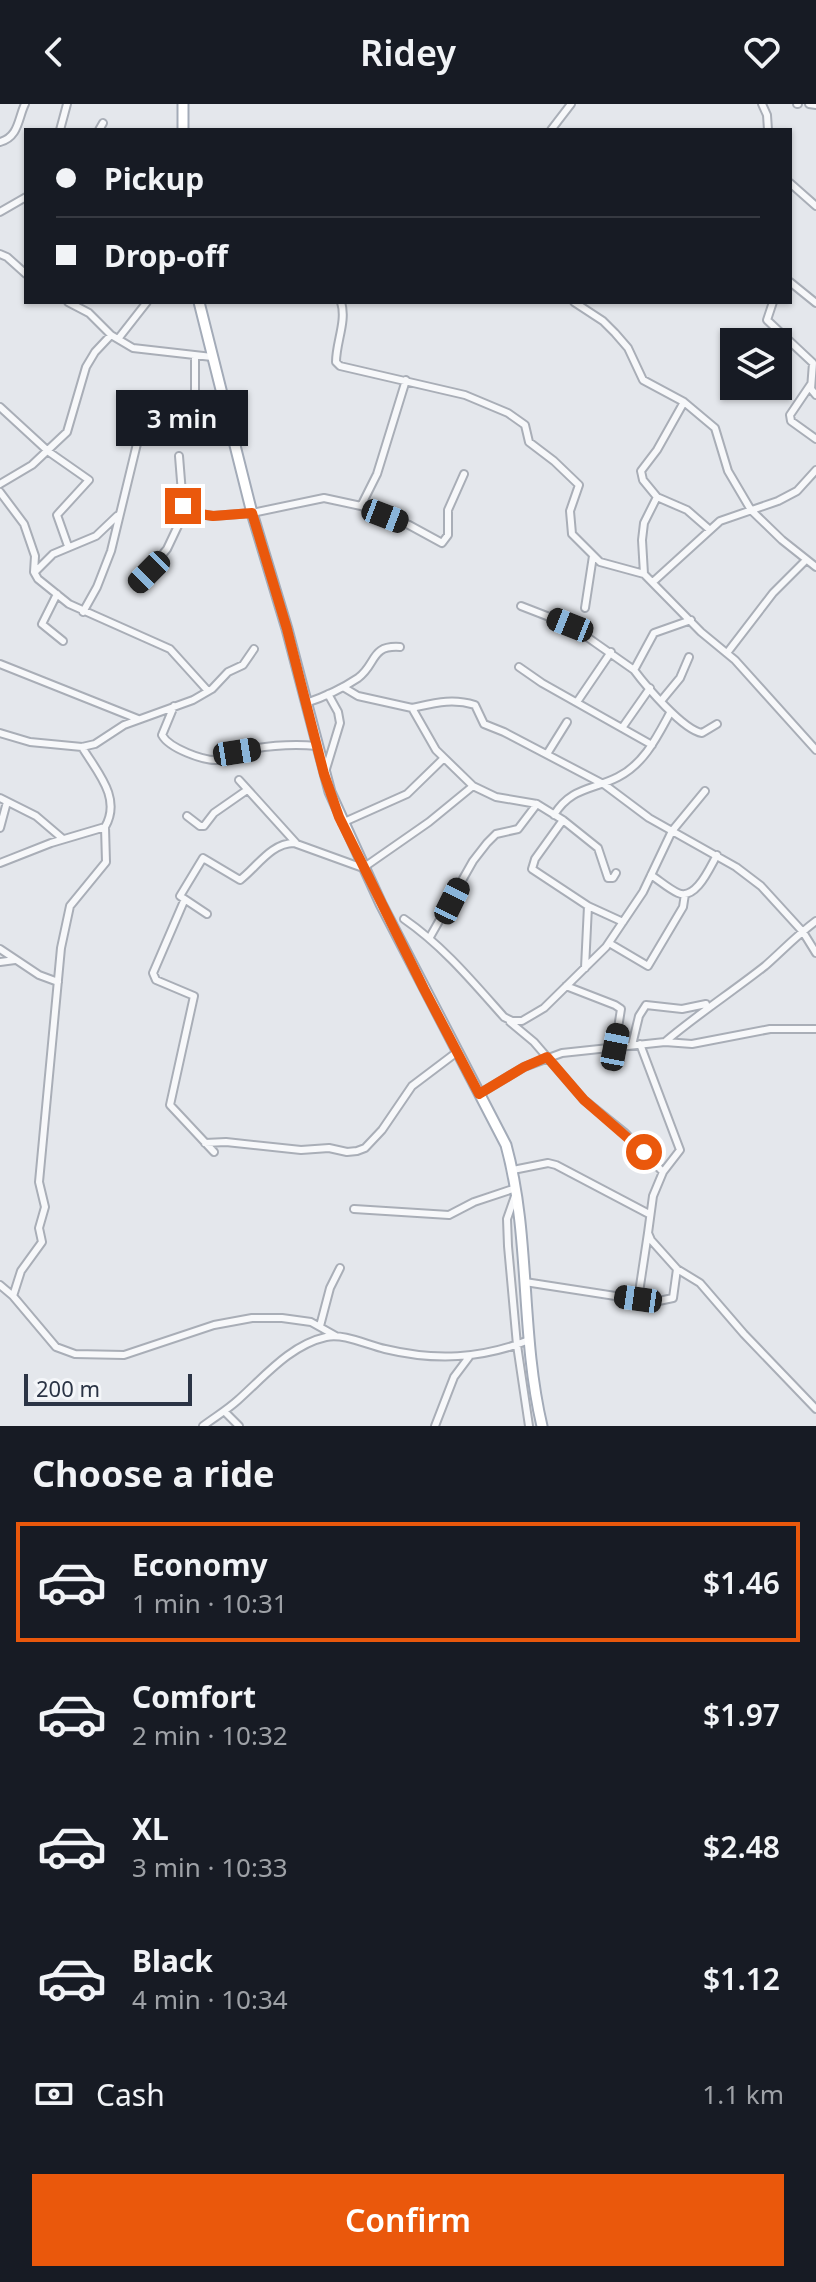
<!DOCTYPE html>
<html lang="en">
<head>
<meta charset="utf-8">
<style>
  :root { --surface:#171b24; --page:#20242c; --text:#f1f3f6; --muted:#9ea1a6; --line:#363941; --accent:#ea580c }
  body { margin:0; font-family:"Noto Sans",sans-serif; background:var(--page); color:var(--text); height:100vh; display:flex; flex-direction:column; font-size:30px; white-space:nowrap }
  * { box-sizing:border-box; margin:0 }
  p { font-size:26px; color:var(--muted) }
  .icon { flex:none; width:44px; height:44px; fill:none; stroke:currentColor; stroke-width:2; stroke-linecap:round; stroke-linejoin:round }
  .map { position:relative; height:1322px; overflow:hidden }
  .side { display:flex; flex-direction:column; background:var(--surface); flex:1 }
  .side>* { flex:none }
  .guide { position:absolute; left:24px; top:24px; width:768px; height:176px; border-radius:0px; box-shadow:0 2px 6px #0004; display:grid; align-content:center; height:176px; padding:0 32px; background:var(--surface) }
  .buttons { position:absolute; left:720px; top:224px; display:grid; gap:16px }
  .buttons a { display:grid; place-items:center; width:72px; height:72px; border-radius:0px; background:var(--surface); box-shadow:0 2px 6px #0004; font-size:40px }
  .scale { position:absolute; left:24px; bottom:20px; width:168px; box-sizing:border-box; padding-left:8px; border:4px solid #2b3445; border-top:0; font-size:22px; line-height:28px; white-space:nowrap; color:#2b3445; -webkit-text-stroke:6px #f4f6f9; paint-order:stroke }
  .end { position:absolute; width:36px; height:36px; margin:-18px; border:10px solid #ea580c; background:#fff; box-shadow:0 0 0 4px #fff }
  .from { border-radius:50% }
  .bubble { position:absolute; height:56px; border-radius:0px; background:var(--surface); box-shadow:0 2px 6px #0004; font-size:26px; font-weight:600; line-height:56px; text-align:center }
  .car { position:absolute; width:24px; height:48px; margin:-24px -12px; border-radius:10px; box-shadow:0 0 6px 2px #0007; background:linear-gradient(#222 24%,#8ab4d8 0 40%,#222 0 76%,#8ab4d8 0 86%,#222 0) }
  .guide b { display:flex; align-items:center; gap:28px; height:76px; font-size:30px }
  .guide b+b { border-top:2px solid var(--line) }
  .guide i { width:20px; height:20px; background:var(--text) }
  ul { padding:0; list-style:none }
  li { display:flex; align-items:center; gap:24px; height:120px; margin:0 16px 12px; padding:0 16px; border:4px solid transparent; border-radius:0px }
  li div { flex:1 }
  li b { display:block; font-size:30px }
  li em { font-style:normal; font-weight:600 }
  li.on { border-color:var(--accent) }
  li>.icon { width:72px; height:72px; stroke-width:1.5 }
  h2 { padding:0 32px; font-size:36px; line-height:96px }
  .pay { display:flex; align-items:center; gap:20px; height:88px; padding:0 32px; font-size:30px }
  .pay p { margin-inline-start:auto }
  .action { display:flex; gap:16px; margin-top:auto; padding:16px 32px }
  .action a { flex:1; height:92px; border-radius:0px; background:var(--accent); color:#fff; font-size:32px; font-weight:600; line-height:92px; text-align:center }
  header { display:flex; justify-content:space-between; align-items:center; height:104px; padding:0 32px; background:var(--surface); font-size:36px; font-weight:600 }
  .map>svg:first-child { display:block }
</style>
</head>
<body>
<header><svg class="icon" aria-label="back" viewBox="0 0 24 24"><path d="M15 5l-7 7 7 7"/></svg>Ridey<svg class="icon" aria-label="heart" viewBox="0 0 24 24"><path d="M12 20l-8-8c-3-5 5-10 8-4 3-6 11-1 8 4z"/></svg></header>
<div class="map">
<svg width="816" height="1322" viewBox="0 0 816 1322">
  <rect width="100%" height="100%" fill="#e4e7ec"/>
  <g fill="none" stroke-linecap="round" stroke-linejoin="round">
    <defs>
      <path id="street" d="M762,0L767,11L768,26
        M797,0H798
        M809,0L816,1
        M60,26L67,0
        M99,26L103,19
        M551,26L571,0
        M0,38C19,33 18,14 25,0
        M790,79L816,102
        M0,108L26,93
        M0,150L7,153L26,170
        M790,178L816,199
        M68,198L89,209L111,231L133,244L212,253
        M341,198C347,217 336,238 336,258L340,262L465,291L508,309L525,321L529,338L554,357L579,381L570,407L572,430L600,458L644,470
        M574,198L603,217L615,229L628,244L643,276L684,298L715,324L728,367L751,406L782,436L816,463
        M773,198L767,216L813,259L811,285L816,291
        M118,235L147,198
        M811,280L790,311L791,317L816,335
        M684,298L657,346L641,367L643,376L657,393L644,419L642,436L644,470L701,528L735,556L816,646
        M0,303L49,348L89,376L57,411L68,442
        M179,352L183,402L187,408L213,412L252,409L324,394L361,402L409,421L442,439L448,431V406L464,370
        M0,380L32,361L67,328L86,263L95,248L111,231
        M0,388L24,420L35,452L34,468L38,475L69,500L170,545L208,587
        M657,393L687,406L710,426
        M361,402L377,370L406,276
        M36,467L53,450L96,432L117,412
        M654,477L720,417L778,397L797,387L816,366
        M137,480L167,445L185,407
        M57,490L42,520L63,537
        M521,502L570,521L634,566
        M585,504L593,452
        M83,508L97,483L111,447L142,319L148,311L170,316L190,306L195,291V252
        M691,516L654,529L634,566C646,582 683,626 702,629L717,620
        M727,549L773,489L806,456
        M0,560L138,615
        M519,563L542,579L652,641
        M343,583L358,592L412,604L436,646L473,682L496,693L537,700L563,716L598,744L608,774H613L616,769
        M661,597L680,574L689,553
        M577,598L611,548
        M306,599C324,593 343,584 358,574C377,560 370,541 400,543
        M174,602L162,631C169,644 203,657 218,656C225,655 234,649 241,647C265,642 294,640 317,642
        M412,604C435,599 452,594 475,601L484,620L504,628L605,681L649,714L736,763L761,782L803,828L816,849
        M622,624L650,584
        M0,629L30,638L82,643L95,640L124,621L193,596L212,585L228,568L243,561L254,545
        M547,650L567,618
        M326,665L340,619L338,608L328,590
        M239,676L296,739
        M0,694L36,712L63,735
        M554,711C571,683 593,686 618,673C644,660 657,633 670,609
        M187,712L200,722H204L214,709L247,686
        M563,716L535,755L532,765L588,802L623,818
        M342,719L407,690L443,655
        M105,723L106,758L70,802L61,844L39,1078L45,1103L39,1124L42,1138L21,1167L13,1192L56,1243L75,1250L124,1251L214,1221L252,1214H282L311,1218L336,1232
        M0,724L7,698
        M0,759L51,739L105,723C122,694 97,668 82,643
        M651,771C660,777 669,785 678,789C696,797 710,763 717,751
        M184,797L153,869L156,876L194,892L170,1001L214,1048
        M207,810L180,792L203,754L240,776C257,763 271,739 294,739L363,764L429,718L473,682
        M404,815C443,842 472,877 504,913L512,917H522L544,904L606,843L643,788L672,727L705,687
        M430,833L473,757L487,739L496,730L518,725L537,700
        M609,839L648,862L683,803L685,790
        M0,845L39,871L58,878
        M0,858L15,856
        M585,864L588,802
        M566,882L615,901L621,905L615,943
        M510,918L534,938L584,996L625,1029L663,1068
        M666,937C698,910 732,888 765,862C782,847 797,831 816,817
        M640,940L680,1046L663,1068L653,1092L648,1129L651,1136L677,1165L700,1179L744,1230L816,1305
        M632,941L639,912L646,901L682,905L706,900
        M479,990L524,963L562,949L665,938L692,940L770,925H816
        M205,1039L226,1038L301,1046L329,1044L347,1048L357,1047L365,1044L382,1026L412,982L457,948
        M513,1066L548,1059L556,1061L649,1110
        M515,1092L507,1115L508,1142L517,1241L529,1322
        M354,1105L449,1111L474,1098L516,1084
        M525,1178L654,1198L673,1194L677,1165
        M0,1181L13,1192
        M638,1195L648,1129
        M320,1222L330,1184L340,1164
        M224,1307L239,1322
        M203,1322C215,1313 227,1306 238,1296C264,1273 290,1241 326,1233C344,1229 367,1241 385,1245C435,1257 481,1255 529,1236
        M435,1322L454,1273L469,1253"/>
      <path id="primary" d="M183,0V26
        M199,198L252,409L287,525L330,688L381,800L506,1041C531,1132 520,1229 542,1322"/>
    </defs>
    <use href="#street" stroke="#a9aeb7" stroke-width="10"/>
    <use href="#primary" stroke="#a3abb8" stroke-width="13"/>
    <use href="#street" stroke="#f7f8fa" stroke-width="6"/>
    <use href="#primary" stroke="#fff" stroke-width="9"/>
  </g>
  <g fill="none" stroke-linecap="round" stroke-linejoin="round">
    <path stroke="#ea580c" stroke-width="10" d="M183,402L187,408L213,412L252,409L287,525L324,670L339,713L424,885L479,990L524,963L547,953L584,996L644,1048"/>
  </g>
</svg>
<div class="buttons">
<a><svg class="icon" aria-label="layers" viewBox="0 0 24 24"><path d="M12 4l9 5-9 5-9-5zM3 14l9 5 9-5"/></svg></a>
</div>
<div class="scale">200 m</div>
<i class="end from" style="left:644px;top:1048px"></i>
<i class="end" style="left:183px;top:402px"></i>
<div class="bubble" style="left:116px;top:286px;width:132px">3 min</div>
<i class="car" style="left:385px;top:412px;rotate:111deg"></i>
<i class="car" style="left:149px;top:468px;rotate:225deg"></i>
<i class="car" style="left:570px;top:521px;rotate:292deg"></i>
<i class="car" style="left:237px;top:648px;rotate:81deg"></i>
<i class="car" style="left:452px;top:797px;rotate:26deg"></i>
<i class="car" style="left:615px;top:943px;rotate:11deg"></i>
<i class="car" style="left:638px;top:1195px;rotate:278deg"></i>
<div class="guide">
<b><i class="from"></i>Pickup</b>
<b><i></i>Drop-off</b>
</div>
</div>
<section class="side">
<h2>Choose a ride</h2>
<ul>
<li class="on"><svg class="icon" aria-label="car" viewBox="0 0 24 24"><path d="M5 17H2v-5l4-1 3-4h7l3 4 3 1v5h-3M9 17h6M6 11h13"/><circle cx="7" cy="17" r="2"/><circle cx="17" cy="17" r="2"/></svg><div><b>Economy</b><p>1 min · 10:31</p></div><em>$1.46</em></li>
<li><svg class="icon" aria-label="car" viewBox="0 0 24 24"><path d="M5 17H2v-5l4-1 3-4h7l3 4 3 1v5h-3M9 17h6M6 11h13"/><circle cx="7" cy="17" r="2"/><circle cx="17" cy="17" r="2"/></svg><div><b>Comfort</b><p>2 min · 10:32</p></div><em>$1.97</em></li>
<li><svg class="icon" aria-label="car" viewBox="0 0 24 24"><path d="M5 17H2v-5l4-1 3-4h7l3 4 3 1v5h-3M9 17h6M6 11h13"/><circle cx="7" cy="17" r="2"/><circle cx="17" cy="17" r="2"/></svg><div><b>XL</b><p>3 min · 10:33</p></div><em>$2.48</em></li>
<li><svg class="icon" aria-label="car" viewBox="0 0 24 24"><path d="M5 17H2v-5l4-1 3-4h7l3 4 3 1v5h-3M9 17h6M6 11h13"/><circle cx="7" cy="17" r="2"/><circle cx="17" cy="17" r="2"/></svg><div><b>Black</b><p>4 min · 10:34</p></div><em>$1.12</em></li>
</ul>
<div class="pay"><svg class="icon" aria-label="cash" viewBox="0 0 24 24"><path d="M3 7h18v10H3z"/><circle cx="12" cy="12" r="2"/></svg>Cash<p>1.1 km</p></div>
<div class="action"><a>Confirm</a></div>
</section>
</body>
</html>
